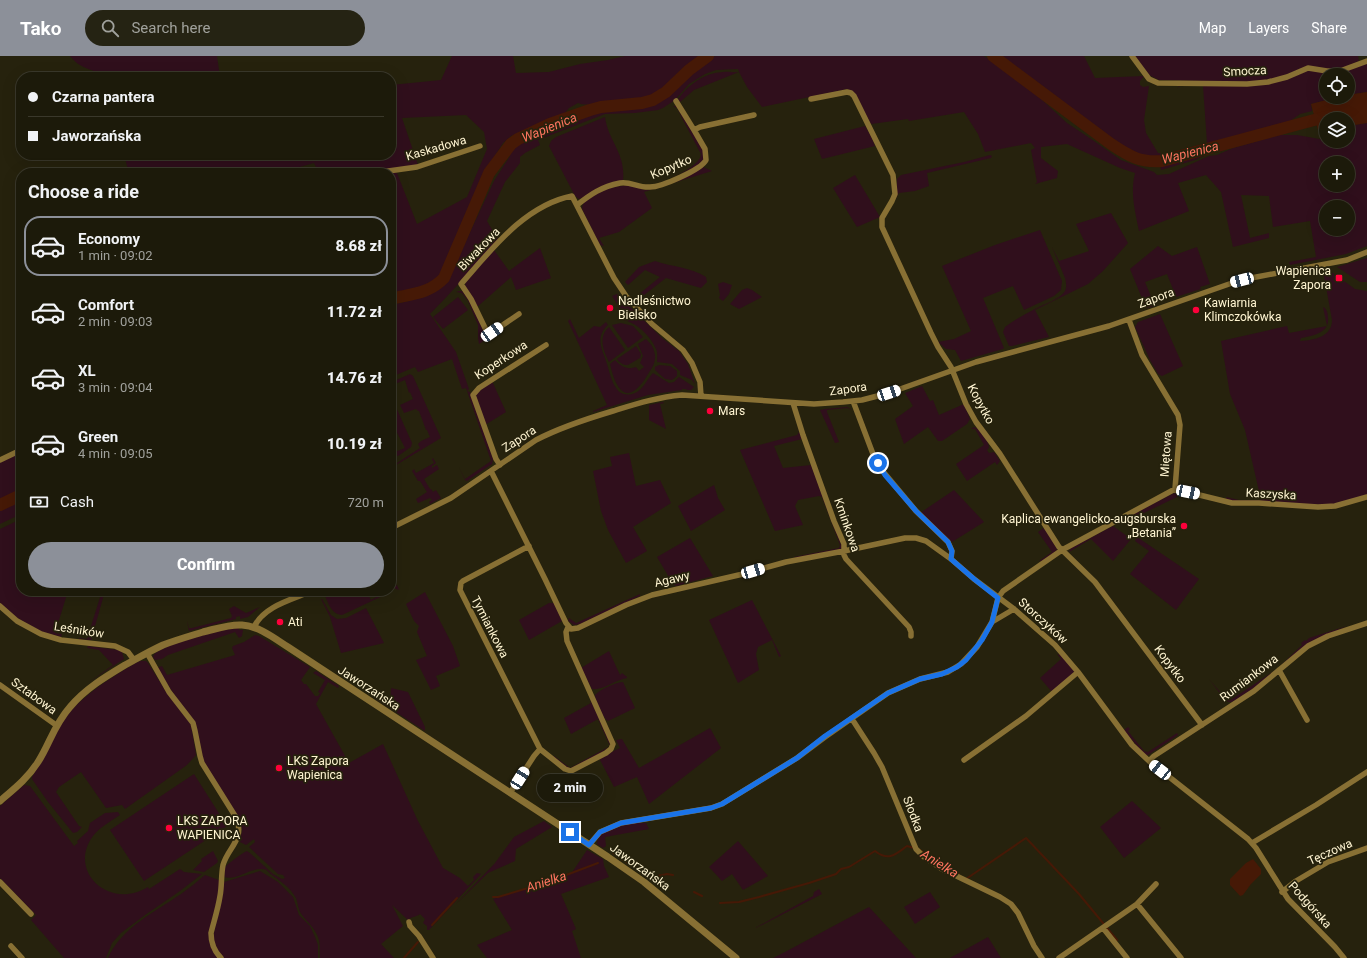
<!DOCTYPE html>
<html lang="en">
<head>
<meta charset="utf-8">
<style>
  :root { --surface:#1c1a0a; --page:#252313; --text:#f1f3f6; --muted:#a0a19c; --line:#3a382b; --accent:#8c9099 }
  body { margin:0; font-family:Roboto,sans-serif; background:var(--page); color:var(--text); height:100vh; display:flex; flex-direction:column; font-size:15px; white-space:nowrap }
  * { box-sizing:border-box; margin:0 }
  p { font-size:13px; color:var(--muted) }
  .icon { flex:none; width:22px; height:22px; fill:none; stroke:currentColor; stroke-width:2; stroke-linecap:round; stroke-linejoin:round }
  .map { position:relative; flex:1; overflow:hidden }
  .panel { position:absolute; left:16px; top:112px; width:380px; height:428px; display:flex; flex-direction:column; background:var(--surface); border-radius:16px; box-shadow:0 4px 16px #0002,0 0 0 1px var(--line) }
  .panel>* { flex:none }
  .top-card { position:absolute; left:16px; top:16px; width:380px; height:88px; border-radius:16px; box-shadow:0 4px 16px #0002,0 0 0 1px var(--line); display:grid; align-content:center; height:88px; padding:0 12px; background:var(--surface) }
  .fabs { position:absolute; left:1319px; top:12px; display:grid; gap:8px }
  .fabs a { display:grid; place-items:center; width:36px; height:36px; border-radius:50%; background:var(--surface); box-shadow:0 4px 16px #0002,0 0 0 1px var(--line); font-size:20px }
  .end { position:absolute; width:18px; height:18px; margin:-9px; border:5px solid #1a73e8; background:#fff; box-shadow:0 0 0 2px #fff }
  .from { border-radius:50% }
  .bubble { position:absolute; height:28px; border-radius:14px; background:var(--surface); box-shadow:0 4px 16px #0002,0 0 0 1px var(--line); font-size:13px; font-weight:800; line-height:28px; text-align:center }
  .car { position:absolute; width:12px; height:24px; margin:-12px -6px; border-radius:5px; box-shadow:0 0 3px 1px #0007; background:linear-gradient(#fff 24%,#345 0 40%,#fff 0 76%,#345 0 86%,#fff 0) }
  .top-card b { display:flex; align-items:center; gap:14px; height:38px; font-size:15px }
  .top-card b+b { border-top:1px solid var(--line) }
  .top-card i { width:10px; height:10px; background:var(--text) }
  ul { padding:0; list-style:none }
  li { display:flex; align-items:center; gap:12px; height:60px; margin:0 8px 6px; padding:0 4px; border:2px solid transparent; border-radius:16px }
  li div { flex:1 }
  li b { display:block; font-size:15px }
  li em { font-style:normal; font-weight:800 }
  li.selected { border-color:var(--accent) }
  li>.icon { width:36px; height:36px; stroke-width:1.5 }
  h2 { padding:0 12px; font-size:18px; line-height:48px }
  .pay { display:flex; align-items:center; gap:10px; height:44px; padding:0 12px; font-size:15px }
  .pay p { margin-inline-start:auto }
  .primary-button { display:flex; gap:8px; margin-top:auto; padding:8px 12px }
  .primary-button a { flex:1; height:46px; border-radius:24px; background:var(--accent); color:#fff; font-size:16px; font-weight:800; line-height:46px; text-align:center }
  header { display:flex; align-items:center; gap:24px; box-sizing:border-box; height:56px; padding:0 20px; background:var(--accent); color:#fff }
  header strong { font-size:19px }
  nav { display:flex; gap:22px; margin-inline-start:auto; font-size:14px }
  .search { width:280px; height:36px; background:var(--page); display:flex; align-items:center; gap:10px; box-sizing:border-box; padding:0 14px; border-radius:22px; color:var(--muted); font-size:15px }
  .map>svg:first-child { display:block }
</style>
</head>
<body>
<header>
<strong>Tako</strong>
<div class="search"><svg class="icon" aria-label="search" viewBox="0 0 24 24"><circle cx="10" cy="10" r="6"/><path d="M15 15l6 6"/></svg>Search here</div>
<nav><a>Map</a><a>Layers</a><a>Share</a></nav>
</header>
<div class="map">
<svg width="1367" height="902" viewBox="0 0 1367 902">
  <rect width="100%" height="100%" fill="#26220d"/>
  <path fill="#300f1c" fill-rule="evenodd" d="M70,0H217L220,21H103C96,14 88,14 80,9C76,7 73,3 70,0Z
    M452,0H513L516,17L549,16L580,8L608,4L625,0H702C686,11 665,37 648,42C637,46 623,44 611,45C600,46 589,51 578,47L569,52L563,59L511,80L503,87L494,101L441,219C425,236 413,236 391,240V117H397L417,168L467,141L487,93L484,76L466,59L402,62L418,109L367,117H319L314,107L278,117H129L124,99H391V29L441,24Z
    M715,0H984L1027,30L1067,67L1094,85L1121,104L1154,116L1157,119L1169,118L1209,100L1217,99L1233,92L1279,79H1297L1325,84L1326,73V85H1348V70L1367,67V190L1346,198L1290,209L1289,206L1316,201L1310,165L1273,171L1269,140L1241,139L1250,182L1269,177V182L1233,191L1221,136L1206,119L1178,127L1189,155L1139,175C1135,155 1130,137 1135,117L1120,112L1067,88L1041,91V102L1058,115L1057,122L1035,128L1037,126L1031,94L1035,92L1031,87L985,96L978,78L964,56L909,65L908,63L871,68L853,36L847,33L762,51L747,31L739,16L694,34L680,46L678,43C689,28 704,17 723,16C729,15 734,17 739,16L738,13L716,14L705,18L689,28L675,44L663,52L658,54L635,57L605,58L538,84L540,89L525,97L520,101V107L505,126L487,165L498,184C475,209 454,234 430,258L456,296L469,333L467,335L470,336L493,403L492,408L467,425L465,424L459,411L465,423L491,405L466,332L462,333L452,303L418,316L415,311L391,321V249C413,244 434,240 449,221L494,125L510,100V94L516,89L552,71L566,66L574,65L602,55L643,51L658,46L664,42L691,16ZM1326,107H1348V129H1326ZM1326,151H1348V173H1326Z
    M1000,0H1084L1095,22L1144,20L1140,25V29L1143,31L1149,30L1144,64L1146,77L1158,97H1161L1162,99L1207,87L1203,30H1180L1177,33L1180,29L1248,30L1308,14L1324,16L1367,8V36L1348,39V19H1326V41H1338L1311,48L1312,55L1300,58L1286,68L1159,103L1157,102L1146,103L1138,101L1121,92L1074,58Z
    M1134,0H1358L1359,5L1346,11L1334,14L1308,10L1280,22L1248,26L1159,24L1147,18Z
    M673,50H676L703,93L704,103L699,109L665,125C675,120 700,110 701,98L684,66L677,52Z
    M605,61C608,85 626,97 623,125L579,143L575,140L549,90L551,85L556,81Z
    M865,70L871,80L875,90L822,103L814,83Z
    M1231,90L1222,95L1208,98L1195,104L1161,114L1160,107Z
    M990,99L992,100L991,102L927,117L929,130L915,135L899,137L894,146L897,135V123L901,119L964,106Z
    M703,111L712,115L644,136L652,152L619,176L599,182L604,190L600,189L582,153C582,137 621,127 634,130C639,131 643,135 648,134C663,132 688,118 703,111Z
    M855,119L880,161L857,171L833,132Z
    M1111,157L1128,187L1103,215L1088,228L1035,254L1049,281L1012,290H1009L1003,276L1005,271C1014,264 1025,258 1035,253C1044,248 1059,244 1065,235C1067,231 1066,227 1065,222L1052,191L1059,205L1089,195L1076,168Z
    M1040,174L1062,225L1061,234L1054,240L1024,254L1013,230L983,242L1004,292L1003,293L961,305L955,294L946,293L938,286L954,283L971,275L942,210L995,189Z
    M1158,190L1172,200L1197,191L1210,228L1200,231L1201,233L1176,241L1167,218L1145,226L1155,250L1146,252L1130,213Z
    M540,192L551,222L516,234L511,221L477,251L465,230L466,225L494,194L509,215Z
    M1367,202V226H1360L1337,211Z
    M655,205C672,211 691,211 706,221L707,226L701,232L666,222L635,246L633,243L660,221L645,214L628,229L625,226L639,211Z
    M1323,214L1330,215L1355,233L1367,235V440L1331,449L1227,445L1226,441L1239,444H1261L1245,374L1230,338L1221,285L1287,270L1289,277L1327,270L1323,251C1327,253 1328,257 1328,262C1330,277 1312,280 1301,282L1300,285C1314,284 1332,281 1332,264Z
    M723,226L732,229L729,238L723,245L719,242L720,239L718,228Z
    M747,232L752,234L762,241L739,253L730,248L742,234Z
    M459,235H462L469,244L484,276L498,275L479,288L478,282V269L468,245L462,237L456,236Z
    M617,238L662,282L679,295L688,308L695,328L692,324L680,319V315L672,308L657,306C657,301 658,297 656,293C651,280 635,265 622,264L621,254L612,240Z
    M458,241L468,254L443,273L433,261Z
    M1160,258L1183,310L1162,320L1158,318L1150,304L1135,271L1138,266Z
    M570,263L579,282L594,270L600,271L606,266L608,269C594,281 603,295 607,308C611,321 615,345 635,337C643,334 647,323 653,317L669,327L674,326L679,321L694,331L691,334H687L686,333H682V334L648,339L593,356V355L607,349L568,265Z
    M621,267L633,270L643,281L628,292L612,269Z
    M609,271L625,294L609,306C603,294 598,281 609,271Z
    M646,283C649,286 653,290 654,295C658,307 650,314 645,323C625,352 615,330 610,308L615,304C621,311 628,314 636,311L639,315L644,311L640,307L643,300L638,288Z
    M636,290L641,298L640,302L628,309C623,309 620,307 617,303Z
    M659,309L670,310L677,315V320L672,324L665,323L655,314V311Z
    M410,318L413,320L441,382L391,412L394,409L420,392L418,388L421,385L430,381L427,374H426L419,355H418L416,353L404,357L400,349L413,343L410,336L409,337L405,324L395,328L394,325Z
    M492,325L506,356L485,369L476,339L477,337Z
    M922,330L930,345L933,344L939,359L964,348L970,363L967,368L942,385H938L928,371L904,388L895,363L913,350L905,337Z
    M391,340L412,387L411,391L398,400L395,399V396L405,392L391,365Z
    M663,346L664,347L660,348L666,373L649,364V349Z
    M847,351L852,354L847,352L827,354V356L839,386L835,387L820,354L825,353Z
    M796,368L802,383L774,390L783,412L811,409L805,393L842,491L841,493L795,502L794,501L839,492L840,489L822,441L819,440L798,444L795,450L803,469L775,475L740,394L797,379L799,376Z
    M974,371C981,373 989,385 989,392L987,394L989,397L994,396L1000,405L997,409L995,406L967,425L956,408L984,389L975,373H971Z
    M21,396V436L0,445V406Z
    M629,397L636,430L660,424L671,447L633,471L647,495L626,507L608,474L601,455L593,415L612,410L610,401Z
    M433,402L436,407L432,410V412L437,409L439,413L424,423L430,433H431L433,436L436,434L441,442L430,448L429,446L432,444L430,442L418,447L416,443L427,436L420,425H418L412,415L414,413L416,417L434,407L432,403Z
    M714,429L718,442L725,454L691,475L678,450Z
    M954,434L984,466L952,486L920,457Z
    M1174,437L1176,438L1177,441L1119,469L1118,466Z
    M21,443V458L0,468V453Z
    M21,463V535H68L55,577L62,578L61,581L42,576L17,562L0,547V473Z
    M1113,470L1131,483L1113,505L1091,483L1069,496L1071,492Z
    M1045,471L1057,493L1056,495L1043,505H1039L1052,496L1038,476Z
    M1137,481L1199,523L1176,554L1130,518L1149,495L1135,485Z
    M690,482L713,520L676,530L673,528L657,501Z
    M397,529L399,534L394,532L391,536L342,559C331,559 327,544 323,535H366L371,544L388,535H391V533Z
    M102,535H105L91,584L79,583V582L87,583Z
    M425,536L453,590L460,610L436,620L440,630L431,634L416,604L427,600L417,576L419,570L414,565L406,548Z
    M640,538V540L580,568L574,569L568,565L569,562L576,567Z
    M321,543H322L331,559L337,563L346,562L366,552L384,587L341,597L330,561Z
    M752,544L781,600L779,601L772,584L758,591L756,598L759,614L738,627L709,564Z
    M549,547H554L562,565L529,584L519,564Z
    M234,550L246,557L260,551L248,561L240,563V560L236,561V563L189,575L187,565L189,572H192L231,562L232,560L229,553Z
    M1347,570L1312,585L1253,633L1232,646H1229L1225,644L1209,623L1226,643L1229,645L1277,613L1302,589L1301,587L1305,584L1306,585L1309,582Z
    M239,572V574H243L242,580L239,582L235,576L168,599L162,603L155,604L153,601C154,598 154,598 157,596C170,587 222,573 239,572Z
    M255,579L259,580L310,611L301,624L304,628H306L315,640H318L320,637L318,636L325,624L313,617L316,615L339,630L338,632L328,626L316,648L349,707L383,688L418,765L443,812L460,822L468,830L474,824L473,821L477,817L481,818L429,874H427V870L423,867L425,863L420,858C416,861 412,860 408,864L392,849L403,870L381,888L394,902H320C319,895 321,888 318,881C314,871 308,867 302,859C298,854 298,847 296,842C290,831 281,826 272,819C268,816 267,813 262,813C249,812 237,825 224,821L225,811C229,807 242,797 247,795L250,797L273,818L282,823L285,822L283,819L278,818L249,791L255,786L254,783L246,789L240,786L242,774L239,763L204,706L202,699L197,674L157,612L162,610L167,619L235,599L232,592L233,590L244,586Z
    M88,590L118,594L122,596L124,603L89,626L113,609L99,594L87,592Z
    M609,595L620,619L622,617L627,621V622C615,624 602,635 592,633L581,612Z
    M1057,598L1061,599L1074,615L1073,618L1052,636L1040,622L1061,603Z
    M140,605H146L148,607L167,637L191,668L196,699L187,709L125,753L122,749L106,752L81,716L59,731L56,736L79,770L82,771L77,776L73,777L48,746L32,723V721C42,705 49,688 58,672C73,648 95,632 119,617C126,613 133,608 140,605Z
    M623,626L635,652L608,665C601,660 596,648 595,639C601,633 614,627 623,626Z
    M391,632L408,636L425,671V675L371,640L390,651Z
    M590,645H591L611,688C608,694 575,714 568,712C563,711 558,705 553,701L554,700L570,712L610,690L598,663L571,678L564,662L591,647Z
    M1128,671L1130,673L1128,675L1144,695L1148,696L1177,677L1178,679L1148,699H1145L1125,676L1124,674Z
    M710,672L721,692L649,748L637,721L614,731L599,702L620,692L616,684L622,683L639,712Z
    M194,718L227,770L144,825L110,774Z
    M24,729L30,730L74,790L78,787L77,785L88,775L90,767L105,757L118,756L120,759C111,765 100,771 93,780C67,815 109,855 148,831L149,833L180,813L184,816L202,818L180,835L145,859L121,877L112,887L106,902H64L31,864L36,859L0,822V750Z
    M1132,745L1161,772L1124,802L1100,771Z
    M544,765L552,771L516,793L515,805L488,817L456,848L495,807L514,781Z
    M632,767H646L649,773L605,781L606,790L603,792L597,788C597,774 622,769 632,767Z
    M738,785L768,820L743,834L732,818L722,825L709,811Z
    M587,794L603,803L604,810L609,821L561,838L576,873L572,875L581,902H487L477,889L512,874L493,843L569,819L571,818Z
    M213,795L218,805L217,807L204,816L193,814L202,805L201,803Z
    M260,815L278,826L293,841L299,859L310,870L315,881L318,889V902H223L217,895L213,882L224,826Z
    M205,819L219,824L220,832L211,872L218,902H108C121,872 155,856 181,838C189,832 197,826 205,819Z
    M819,833L822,838L762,869L755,872L813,840L814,836Z
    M930,836L940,851L915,868L904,851Z
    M869,851L916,902H773L785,896Z
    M988,881L1001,902H950Z"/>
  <path fill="#461906" d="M1367,36V67L1348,70V63H1326V73L1318,74L1311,48L1338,41H1348V39Z
    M1253,803L1261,813V818L1251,828L1243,839L1240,840L1230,829V823L1246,807Z"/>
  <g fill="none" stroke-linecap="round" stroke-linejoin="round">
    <path stroke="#461906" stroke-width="2" d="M920,794L959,818
      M613,797L649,822L667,818L673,819
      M966,823L1026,782L1079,838L1117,884
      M694,836L702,840
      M493,841H498L545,827L598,807
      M720,847L739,846L759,841L809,827L836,818L841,813L849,811L875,795C889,806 896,798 907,790L914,792
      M432,869L457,842
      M404,902L418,886"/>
    <path stroke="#461906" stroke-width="12" d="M993,0L1111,88C1129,100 1140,107 1162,105L1329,60
      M391,243C411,238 429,238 444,222L489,117L511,88L518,83L550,68L590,54L601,51L642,47L653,44L666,36L689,14L708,0
      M0,449L21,439"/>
    <path stroke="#887034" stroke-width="5.5" d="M1132,0L1149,23L1158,27L1247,28L1268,26L1287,21L1308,12L1327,15H1340L1367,5
      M811,43L847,36L851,37L854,40L893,119L895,138L892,145L882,162V171L931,277L938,291L951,311L966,348L976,366L1000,398L1059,491L1095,526L1202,669
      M676,45L694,74
      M374,117L417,111L480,90
      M577,149C591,138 601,131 620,127C630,125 639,132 650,131C661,131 701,114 706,104L705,93L694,74L700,71L754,59
      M519,258L491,277L487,276L471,243L461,228C491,194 525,149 572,140L614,222L626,240L652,268L683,294L692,307L700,326L701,340
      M853,345L873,398L881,413L916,455L948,486L952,495L951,503L974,523L1014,553L1055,589L1078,616L1132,689L1149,705L1248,783L1256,792L1288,843L1335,891L1344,902
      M793,347L803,379L834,465L844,488V499L846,503L909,571L911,576V580
      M0,404L21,394
      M500,409L496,403L473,339L479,332L546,289
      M491,415L545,523L566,567L571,573L578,572L626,549L652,539L743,518L786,506L844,495L905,482H916L926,485L951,503
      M1175,433L1232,447H1259L1318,451L1335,450L1367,441
      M391,472L451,442L536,384C561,371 586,363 613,355C636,348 658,341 682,339L814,348L843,346L862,344L889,337L976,306L1109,270L1232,227L1251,222L1347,204L1367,196
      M529,490L463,525L461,527L460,534L540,693L565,713L571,715L606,697L611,693L613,688L567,585L566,576L568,571
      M0,550L17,565L41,578L61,584L115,590L128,596L134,604
      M992,566L1014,553
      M254,571C264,550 291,544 312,535
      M147,597L169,636L193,667L195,675L200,700L202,707L237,763C244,785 228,791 223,809C221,819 222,830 220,840C218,853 214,865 211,877C211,887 214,895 221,902
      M1279,614L1307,664
      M0,629L56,669
      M852,663L874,697L882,711L916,793L924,801L942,813L1000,841L1011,848L1018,857L1034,890L1042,902
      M964,704L1026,660L1078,616
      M1149,705L1154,700L1254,635L1308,590L1328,580L1367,567
      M510,737L534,700L540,693
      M1252,787L1316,749L1367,716
      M589,789L600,776L621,767L711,752L722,748L797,702L825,681L888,637L920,623L948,616L961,608L977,591L992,566L998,542L1003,535L1062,494L1175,433L1180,369L1178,359L1142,299L1129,264
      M0,826L31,858
      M1282,836L1296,825L1328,806L1367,792
      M1137,848L1181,902
      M409,866L410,870L419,880L433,902
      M1103,872L1127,902
      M11,890L22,902
      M1059,902L1137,848L1156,828"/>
    <path stroke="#887034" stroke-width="7" d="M0,745C14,733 28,722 38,706C50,687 54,669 70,651C85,633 105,621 125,609C138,602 150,595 163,589C176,584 190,580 203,576C216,573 229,568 242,569C259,570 274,582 288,591L608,801L644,826L736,902"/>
  </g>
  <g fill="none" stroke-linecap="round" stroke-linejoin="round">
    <path stroke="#1a73e8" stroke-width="5" d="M570,776L589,789L600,776L621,767L711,752L722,748L797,702L825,680L888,637L920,623L942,618L957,611L966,604L982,584L992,566L998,542L974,523L951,503L952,495L948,486L916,455L885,419L878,407"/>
  </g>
  <g fill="#fd003b" stroke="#26220d" stroke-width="1.5">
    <rect x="1335" y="218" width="8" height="8" rx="2"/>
    <circle cx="610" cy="252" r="4"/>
    <circle cx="1196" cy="254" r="4"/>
    <circle cx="710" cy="355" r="4"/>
    <circle cx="1184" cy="470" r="4"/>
    <circle cx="280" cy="566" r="4"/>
    <circle cx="279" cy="712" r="4"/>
    <circle cx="169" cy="772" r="4"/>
  </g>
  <g text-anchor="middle" stroke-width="3.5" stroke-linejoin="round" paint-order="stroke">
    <g font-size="12" fill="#fff5d2" stroke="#26220d">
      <text transform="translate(1245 15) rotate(-3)" y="4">Smocza</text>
      <text transform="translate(436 92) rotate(-16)" y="4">Kaskadowa</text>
      <text transform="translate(671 111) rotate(-23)" y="4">Kopytko</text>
      <text transform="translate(479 193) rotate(-46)" y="4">Biwakowa</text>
      <text transform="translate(1156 242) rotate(-20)" y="4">Zapora</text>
      <text transform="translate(501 304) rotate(-33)" y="4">Koperkowa</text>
      <text transform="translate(848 333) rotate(-8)" y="4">Zapora</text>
      <text transform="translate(981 348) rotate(62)" y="4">Kopytko</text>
      <text transform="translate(519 383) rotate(-33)" y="4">Zapora</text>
      <text transform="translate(1166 398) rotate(-86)" y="4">Miętowa</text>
      <text transform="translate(1271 438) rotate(3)" y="4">Kaszyska</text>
      <text transform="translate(847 469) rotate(71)" y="4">Kminkowa</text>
      <text transform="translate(672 523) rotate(-13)" y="4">Agawy</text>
      <text transform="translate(1043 565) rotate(42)" y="4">Storczyków</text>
      <text transform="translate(490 571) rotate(63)" y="4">Tymiankowa</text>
      <text transform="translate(79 574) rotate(9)" y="4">Leśników</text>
      <text transform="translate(1170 608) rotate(53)" y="4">Kopytko</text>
      <text transform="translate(1249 622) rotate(-37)" y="4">Rumiankowa</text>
      <text transform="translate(369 632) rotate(33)" y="4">Jaworzańska</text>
      <text transform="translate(34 640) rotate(36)" y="4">Sztabowa</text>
      <text transform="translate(913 758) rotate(69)" y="4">Słodka</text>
      <text transform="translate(1330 796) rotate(-24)" y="4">Tęczowa</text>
      <text transform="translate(640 811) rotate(36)" y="4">Jaworzańska</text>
      <text transform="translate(1310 849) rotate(48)" y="4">Podgórska</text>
    </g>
    <g font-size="12" fill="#fff5d2" stroke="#26220d" text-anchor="start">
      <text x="1331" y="219" text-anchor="end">Wapienica<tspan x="1331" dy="14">Zapora</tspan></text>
      <text x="618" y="249">Nadleśnictwo<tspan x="618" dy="14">Bielsko</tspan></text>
      <text x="1204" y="251">Kawiarnia<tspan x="1204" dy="14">Klimczokówka</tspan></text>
      <text x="718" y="359">Mars</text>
      <text x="1176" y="467" text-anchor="end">Kaplica ewangelicko-augsburska<tspan x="1176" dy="14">„Betania”</tspan></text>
      <text x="288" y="570">Ati</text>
      <text x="287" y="709">LKS Zapora<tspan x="287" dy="14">Wapienica</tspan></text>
      <text x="177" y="769">LKS ZAPORA<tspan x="177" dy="14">WAPIENICA</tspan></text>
    </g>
    <g font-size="13" font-style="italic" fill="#ff7560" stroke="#26220d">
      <text transform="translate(549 71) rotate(-22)" y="5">Wapienica</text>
      <text transform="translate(1190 96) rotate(-14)" y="5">Wapienica</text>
      <text transform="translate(940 807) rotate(32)" y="5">Anielka</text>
      <text transform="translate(546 825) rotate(-18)" y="5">Anielka</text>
    </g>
  </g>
</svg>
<div class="fabs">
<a><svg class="icon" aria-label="locate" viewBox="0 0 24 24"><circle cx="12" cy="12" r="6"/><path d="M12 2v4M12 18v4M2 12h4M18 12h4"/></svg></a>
<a><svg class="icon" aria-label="layers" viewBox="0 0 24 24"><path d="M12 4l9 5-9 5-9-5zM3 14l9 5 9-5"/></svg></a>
<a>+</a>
<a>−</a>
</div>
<i class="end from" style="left:878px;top:407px"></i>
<i class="end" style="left:570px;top:776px"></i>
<div class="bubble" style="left:537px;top:718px;width:66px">2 min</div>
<i class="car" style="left:1242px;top:224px;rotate:255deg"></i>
<i class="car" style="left:492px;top:276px;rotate:56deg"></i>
<i class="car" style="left:889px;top:337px;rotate:72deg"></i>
<i class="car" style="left:1188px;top:436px;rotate:102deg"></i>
<i class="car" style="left:753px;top:515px;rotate:74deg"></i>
<i class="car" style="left:1160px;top:714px;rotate:308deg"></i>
<i class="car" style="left:520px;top:722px;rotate:32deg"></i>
<div class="top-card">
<b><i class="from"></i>Czarna pantera</b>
<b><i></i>Jaworzańska</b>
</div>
<section class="panel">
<h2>Choose a ride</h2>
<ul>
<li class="selected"><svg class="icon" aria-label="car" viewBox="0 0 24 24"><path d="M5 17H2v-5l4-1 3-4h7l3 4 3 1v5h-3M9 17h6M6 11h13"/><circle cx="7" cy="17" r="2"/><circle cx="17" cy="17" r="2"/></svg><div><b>Economy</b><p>1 min · 09:02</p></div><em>8.68 zł</em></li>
<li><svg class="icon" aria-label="car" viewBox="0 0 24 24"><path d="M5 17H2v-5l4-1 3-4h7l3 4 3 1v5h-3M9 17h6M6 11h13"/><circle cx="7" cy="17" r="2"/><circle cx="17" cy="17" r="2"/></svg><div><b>Comfort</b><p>2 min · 09:03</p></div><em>11.72 zł</em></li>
<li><svg class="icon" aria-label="car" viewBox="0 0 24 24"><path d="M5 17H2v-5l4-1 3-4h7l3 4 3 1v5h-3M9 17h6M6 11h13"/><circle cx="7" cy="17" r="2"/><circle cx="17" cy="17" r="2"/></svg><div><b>XL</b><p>3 min · 09:04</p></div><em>14.76 zł</em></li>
<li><svg class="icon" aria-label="car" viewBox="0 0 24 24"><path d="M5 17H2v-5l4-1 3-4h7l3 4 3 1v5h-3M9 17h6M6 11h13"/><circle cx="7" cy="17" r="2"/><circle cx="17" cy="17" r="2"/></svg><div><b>Green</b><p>4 min · 09:05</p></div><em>10.19 zł</em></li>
</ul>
<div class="pay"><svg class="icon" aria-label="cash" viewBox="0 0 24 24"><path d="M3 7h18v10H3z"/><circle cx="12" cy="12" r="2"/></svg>Cash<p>720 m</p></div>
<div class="primary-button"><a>Confirm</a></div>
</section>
</div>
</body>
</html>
